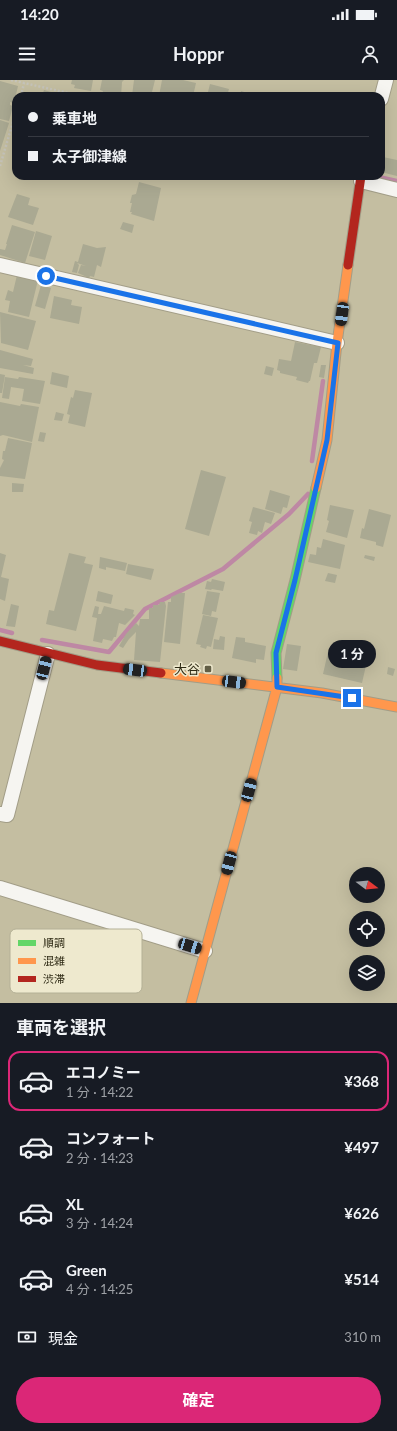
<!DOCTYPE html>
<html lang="ja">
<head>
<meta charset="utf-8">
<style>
  :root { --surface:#171b24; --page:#20242c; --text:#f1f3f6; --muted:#9ea1a6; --line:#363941; --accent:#db2777 }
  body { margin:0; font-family:Lato,"Noto Sans JP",sans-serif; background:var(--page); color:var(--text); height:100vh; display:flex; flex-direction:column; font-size:15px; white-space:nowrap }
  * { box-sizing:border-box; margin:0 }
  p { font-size:13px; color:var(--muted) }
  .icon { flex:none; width:22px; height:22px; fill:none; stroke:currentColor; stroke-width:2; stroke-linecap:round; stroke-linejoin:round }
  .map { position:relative; height:923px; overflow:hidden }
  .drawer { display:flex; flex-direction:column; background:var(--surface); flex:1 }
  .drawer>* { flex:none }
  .banner { position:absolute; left:12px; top:12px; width:373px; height:88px; border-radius:12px; box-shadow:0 4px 16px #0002; display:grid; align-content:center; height:88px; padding:0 16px; background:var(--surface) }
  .needle { width:26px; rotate:106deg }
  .buttons { position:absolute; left:349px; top:787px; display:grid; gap:8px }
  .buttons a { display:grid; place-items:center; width:36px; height:36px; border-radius:50%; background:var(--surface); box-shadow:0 4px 16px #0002; font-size:20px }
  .end { position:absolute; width:18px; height:18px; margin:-9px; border:5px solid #1a73e8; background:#fff; box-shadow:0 0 0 2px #fff }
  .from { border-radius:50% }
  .bubble { position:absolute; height:28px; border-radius:14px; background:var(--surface); box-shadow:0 4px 16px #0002; font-size:13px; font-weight:700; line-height:28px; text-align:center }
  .car { position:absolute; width:12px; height:24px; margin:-12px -6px; border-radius:5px; box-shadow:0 0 3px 1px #0007; background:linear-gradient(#222 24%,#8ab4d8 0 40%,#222 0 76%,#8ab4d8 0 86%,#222 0) }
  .banner b { display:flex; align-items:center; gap:14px; height:38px; font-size:15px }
  .banner b+b { border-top:1px solid var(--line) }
  .banner i { width:10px; height:10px; background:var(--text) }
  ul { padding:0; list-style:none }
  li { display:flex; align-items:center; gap:12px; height:60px; margin:0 8px 6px; padding:0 8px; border:2px solid transparent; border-radius:12px }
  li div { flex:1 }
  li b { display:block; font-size:15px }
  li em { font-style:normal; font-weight:700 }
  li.selected { border-color:var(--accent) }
  li>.icon { width:36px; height:36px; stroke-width:1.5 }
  h2 { padding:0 16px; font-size:18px; line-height:48px }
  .pay { display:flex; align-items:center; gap:10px; height:44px; padding:0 16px; font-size:15px }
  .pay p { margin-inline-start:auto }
  .action { display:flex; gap:8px; margin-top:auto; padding:8px 16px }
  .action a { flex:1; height:46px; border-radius:24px; background:var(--accent); color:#fff; font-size:16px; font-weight:700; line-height:46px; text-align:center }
  .status { display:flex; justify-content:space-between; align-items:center; height:28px; padding:0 20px; background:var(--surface); direction:ltr }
  .status svg { height:11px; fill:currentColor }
  header { display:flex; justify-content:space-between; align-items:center; height:52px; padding:0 16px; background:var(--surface); font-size:18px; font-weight:700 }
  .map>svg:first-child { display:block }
</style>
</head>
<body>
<div class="status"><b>14:20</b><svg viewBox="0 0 49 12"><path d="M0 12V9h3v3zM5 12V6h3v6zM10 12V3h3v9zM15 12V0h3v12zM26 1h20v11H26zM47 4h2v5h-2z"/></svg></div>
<header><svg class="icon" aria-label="menu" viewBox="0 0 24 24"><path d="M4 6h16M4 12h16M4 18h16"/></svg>Hoppr<svg class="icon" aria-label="person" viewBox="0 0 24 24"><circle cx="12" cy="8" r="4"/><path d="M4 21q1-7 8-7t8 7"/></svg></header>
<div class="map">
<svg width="397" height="923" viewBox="0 0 397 923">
  <rect width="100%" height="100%" fill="#c4bea1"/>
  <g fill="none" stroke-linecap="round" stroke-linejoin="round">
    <path stroke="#be88a4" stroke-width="4.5" d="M374,96L397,101
      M312,381L323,301
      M0,550L12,553
      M42,560L109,572L145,529L223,489L289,434L308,414"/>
  </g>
  <path fill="#aaa992" d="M72,0H93L91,11L74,8L75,5L71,4Z
    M102,0H124L122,2L121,16L102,14L103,11L100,10Z
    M134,0H155L151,16H132Z
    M162,0H183L196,3L193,16H159Z
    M0,1L18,6L14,23L10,22V25L13,26L9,41L0,39Z
    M210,4L229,9L227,16H207Z
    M44,10L58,14L57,16H42Z
    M241,11L257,16H240Z
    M0,40L9,43L0,71Z
    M383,77L397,80V96L381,92Z
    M139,102L161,108L154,141L131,134L132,132H130L132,123H130L132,115L136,114Z
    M17,114L30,118L28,125L39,128L33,145L8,137Z
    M123,142L134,145L132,153L120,149Z
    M12,145L35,152L25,183L0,175V169L5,170L7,164H6Z
    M36,151L52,156L45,180L29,176Z
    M83,164L97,168L106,167L101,187L97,185L94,197L90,196L89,198L78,193L81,185L86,186L77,183L79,185L77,193L72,192L75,181L78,182Z
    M17,195L38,200L29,237L8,232L10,221L5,220L8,210L13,212Z
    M41,205L51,208L45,229L35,226Z
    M54,216L72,220L71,225L82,227L79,244L50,238Z
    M0,232L36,241L28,270L1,263Z
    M295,262L321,267L317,283H314L310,301H309L308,303L296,300L297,297L280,293V291L277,290L279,279L291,281Z
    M0,270L33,279L31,286L23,285L34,288L33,294L0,288Z
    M321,285H326L324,298L319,297Z
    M266,286L274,288L272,296L264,294Z
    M52,292L69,296L67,308L50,304Z
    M0,294L5,295L2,313H0Z
    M5,297L18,299L19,297L45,301L40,324L22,321L24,309L11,307L9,319L2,318Z
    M75,310L92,313L85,347L68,343L70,335L67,334L71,317L73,318Z
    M0,322L20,326L21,324L39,327L32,362L3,355L0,356Z
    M56,332L64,334L62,341L54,340Z
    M40,352L46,353L44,362L38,361Z
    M8,358L32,363L25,399L0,396V388L4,380L2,379L3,371H5Z
    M201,390L226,397L209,456L185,449Z
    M12,403L24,404L23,412H12Z
    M270,410L290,416L287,428L283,427L281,434L265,429Z
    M330,425L354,430L347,458L326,452L329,441L327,440Z
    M253,427L275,433L271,444L265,442L262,453L258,451L257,455L249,453L252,442L249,441Z
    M369,429L391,435L383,467L376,465V462L360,458L362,448L364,449Z
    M323,459L345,465L340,489L308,482L310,474L316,475L317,467L321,468Z
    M0,473L6,475L1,497L9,499L5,521L0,519Z
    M69,473L86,477L84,483L93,485L76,551L46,544L49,530L54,531Z
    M365,475L375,477L374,481L364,478Z
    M100,477L127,483L125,491L106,487V490L99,488Z
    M128,484L154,489L151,500L126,494Z
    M328,493L337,495L335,503L325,501Z
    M212,499L225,502L223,511L212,509L211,510L205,509L207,501L211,502Z
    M98,511L113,515L111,524L96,521Z
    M207,511L220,513L216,532L212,531L211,536L202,534Z
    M180,513H185L180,564L164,562L168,522H171V517Z
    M160,522H165L166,526L160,582L134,580L136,552L129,559L123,568L119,566L126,554L136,543L139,546L140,539H149V528H153V525H159Z
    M11,524L19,526L15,547L6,546Z
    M95,526L99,527L98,534H101L104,526L124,531L125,528L134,530L133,534L135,535L125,545L119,543L116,557H114L112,561L103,559L102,563L93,561L97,538L92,537Z
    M203,535L218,538L211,567L207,566L206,569L200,567L201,565L196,564Z
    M220,556L225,557L224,570L213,569L214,559L219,560Z
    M236,557L245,558V562L266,566L264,580L256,579V583L232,578Z
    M287,564L301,566L297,591L283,589Z
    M328,572L367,581L362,603L323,594Z
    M388,587L395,589L393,596L387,594Z"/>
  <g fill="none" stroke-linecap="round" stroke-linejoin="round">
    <defs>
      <path id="street" d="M381,19L386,0
        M361,101L397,110
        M0,185L337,263
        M0,734L7,735L48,574
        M0,808L205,871"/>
      <path id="fast" d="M277,598L276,573L295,500L316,408"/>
      <path id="slow" d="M316,408L327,360L337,263L348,185
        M161,593L322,613L397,627
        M191,923L277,607V598"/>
      <path id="jam" d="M348,185L361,96
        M0,561L97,585L161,593"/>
    </defs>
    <use href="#street" stroke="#a29d87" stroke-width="16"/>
    <use href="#fast" stroke="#a29d87" stroke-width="11"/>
    <use href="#slow" stroke="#a29d87" stroke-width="11"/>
    <use href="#jam" stroke="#a29d87" stroke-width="11"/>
    <path stroke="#c5c3ba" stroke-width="2.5" stroke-dasharray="2 2" stroke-linecap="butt" d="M11,0L81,16
      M21,16L24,3
      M0,86L16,32"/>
    <use href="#street" stroke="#f6f5f1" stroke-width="14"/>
    <use href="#fast" stroke="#63d668" stroke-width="9"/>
    <use href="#slow" stroke="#ff974d" stroke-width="9"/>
    <use href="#jam" stroke="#b3261e" stroke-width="9"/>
  </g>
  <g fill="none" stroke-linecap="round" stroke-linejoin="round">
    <path stroke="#1a73e8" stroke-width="5" d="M46,196L338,263L327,360L295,500L276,573L277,607L352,618"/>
  </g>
  <rect fill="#625e45" stroke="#eee9ce" stroke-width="1.5" x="204" y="585" width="8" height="8" rx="2"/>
  <g text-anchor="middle" stroke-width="3" stroke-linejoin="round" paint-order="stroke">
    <g font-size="13" fill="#2e2a14" stroke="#eee9ce" text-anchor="end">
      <text x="200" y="594">大谷</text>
    </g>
  </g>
  <rect x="10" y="849" width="132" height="64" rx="6" fill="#eee9ce" stroke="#b4b096" stroke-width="1"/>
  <rect x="18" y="860" width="18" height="6" fill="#63d668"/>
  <rect x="18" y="878" width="18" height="6" fill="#ff974d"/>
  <rect x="18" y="896" width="18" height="6" fill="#b3261e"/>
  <g font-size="11" fill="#2e2a14">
    <text x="43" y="867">順調</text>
    <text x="43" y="885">混雑</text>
    <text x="43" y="903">渋滞</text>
  </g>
</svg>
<div class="buttons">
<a><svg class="needle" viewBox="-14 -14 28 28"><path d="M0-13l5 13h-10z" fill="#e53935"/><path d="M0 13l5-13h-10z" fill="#9ea1a6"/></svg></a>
<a><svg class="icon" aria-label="locate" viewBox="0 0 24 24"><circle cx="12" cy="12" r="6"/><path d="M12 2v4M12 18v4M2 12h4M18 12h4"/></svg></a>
<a><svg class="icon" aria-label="layers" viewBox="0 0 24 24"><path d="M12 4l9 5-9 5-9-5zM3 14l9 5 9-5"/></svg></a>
</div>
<i class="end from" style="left:46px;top:196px"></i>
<i class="end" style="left:352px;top:618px"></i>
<div class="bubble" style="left:328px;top:560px;width:48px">1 分</div>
<i class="car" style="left:342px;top:234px;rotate:188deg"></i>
<i class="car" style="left:44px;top:588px;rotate:14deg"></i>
<i class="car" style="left:135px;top:590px;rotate:277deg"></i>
<i class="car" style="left:234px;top:602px;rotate:97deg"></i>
<i class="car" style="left:249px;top:710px;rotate:15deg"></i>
<i class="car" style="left:229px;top:783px;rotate:195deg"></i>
<i class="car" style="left:190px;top:866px;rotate:107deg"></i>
<div class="banner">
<b><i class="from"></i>乗車地</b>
<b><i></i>太子御津線</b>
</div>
</div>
<section class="drawer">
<h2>車両を選択</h2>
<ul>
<li class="selected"><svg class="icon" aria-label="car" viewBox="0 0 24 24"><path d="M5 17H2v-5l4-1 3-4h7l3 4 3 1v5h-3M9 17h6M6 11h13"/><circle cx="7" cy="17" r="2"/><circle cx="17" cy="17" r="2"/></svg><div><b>エコノミー</b><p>1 分 · 14:22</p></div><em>¥368</em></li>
<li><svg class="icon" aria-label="car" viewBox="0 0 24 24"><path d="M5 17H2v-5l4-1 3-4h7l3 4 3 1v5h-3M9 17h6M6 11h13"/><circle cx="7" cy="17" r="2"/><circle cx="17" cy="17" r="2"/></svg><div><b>コンフォート</b><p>2 分 · 14:23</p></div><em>¥497</em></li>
<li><svg class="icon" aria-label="car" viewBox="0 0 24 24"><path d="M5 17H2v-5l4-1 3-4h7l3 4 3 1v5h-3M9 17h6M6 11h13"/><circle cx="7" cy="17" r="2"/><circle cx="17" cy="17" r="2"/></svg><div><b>XL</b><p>3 分 · 14:24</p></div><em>¥626</em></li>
<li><svg class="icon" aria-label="car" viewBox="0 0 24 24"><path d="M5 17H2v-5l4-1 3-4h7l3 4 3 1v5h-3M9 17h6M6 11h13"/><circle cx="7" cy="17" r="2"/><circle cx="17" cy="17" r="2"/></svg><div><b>Green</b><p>4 分 · 14:25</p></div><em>¥514</em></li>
</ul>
<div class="pay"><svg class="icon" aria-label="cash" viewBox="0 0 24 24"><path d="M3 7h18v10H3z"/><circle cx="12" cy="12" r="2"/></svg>現金<p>310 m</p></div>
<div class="action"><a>確定</a></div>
</section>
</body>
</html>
